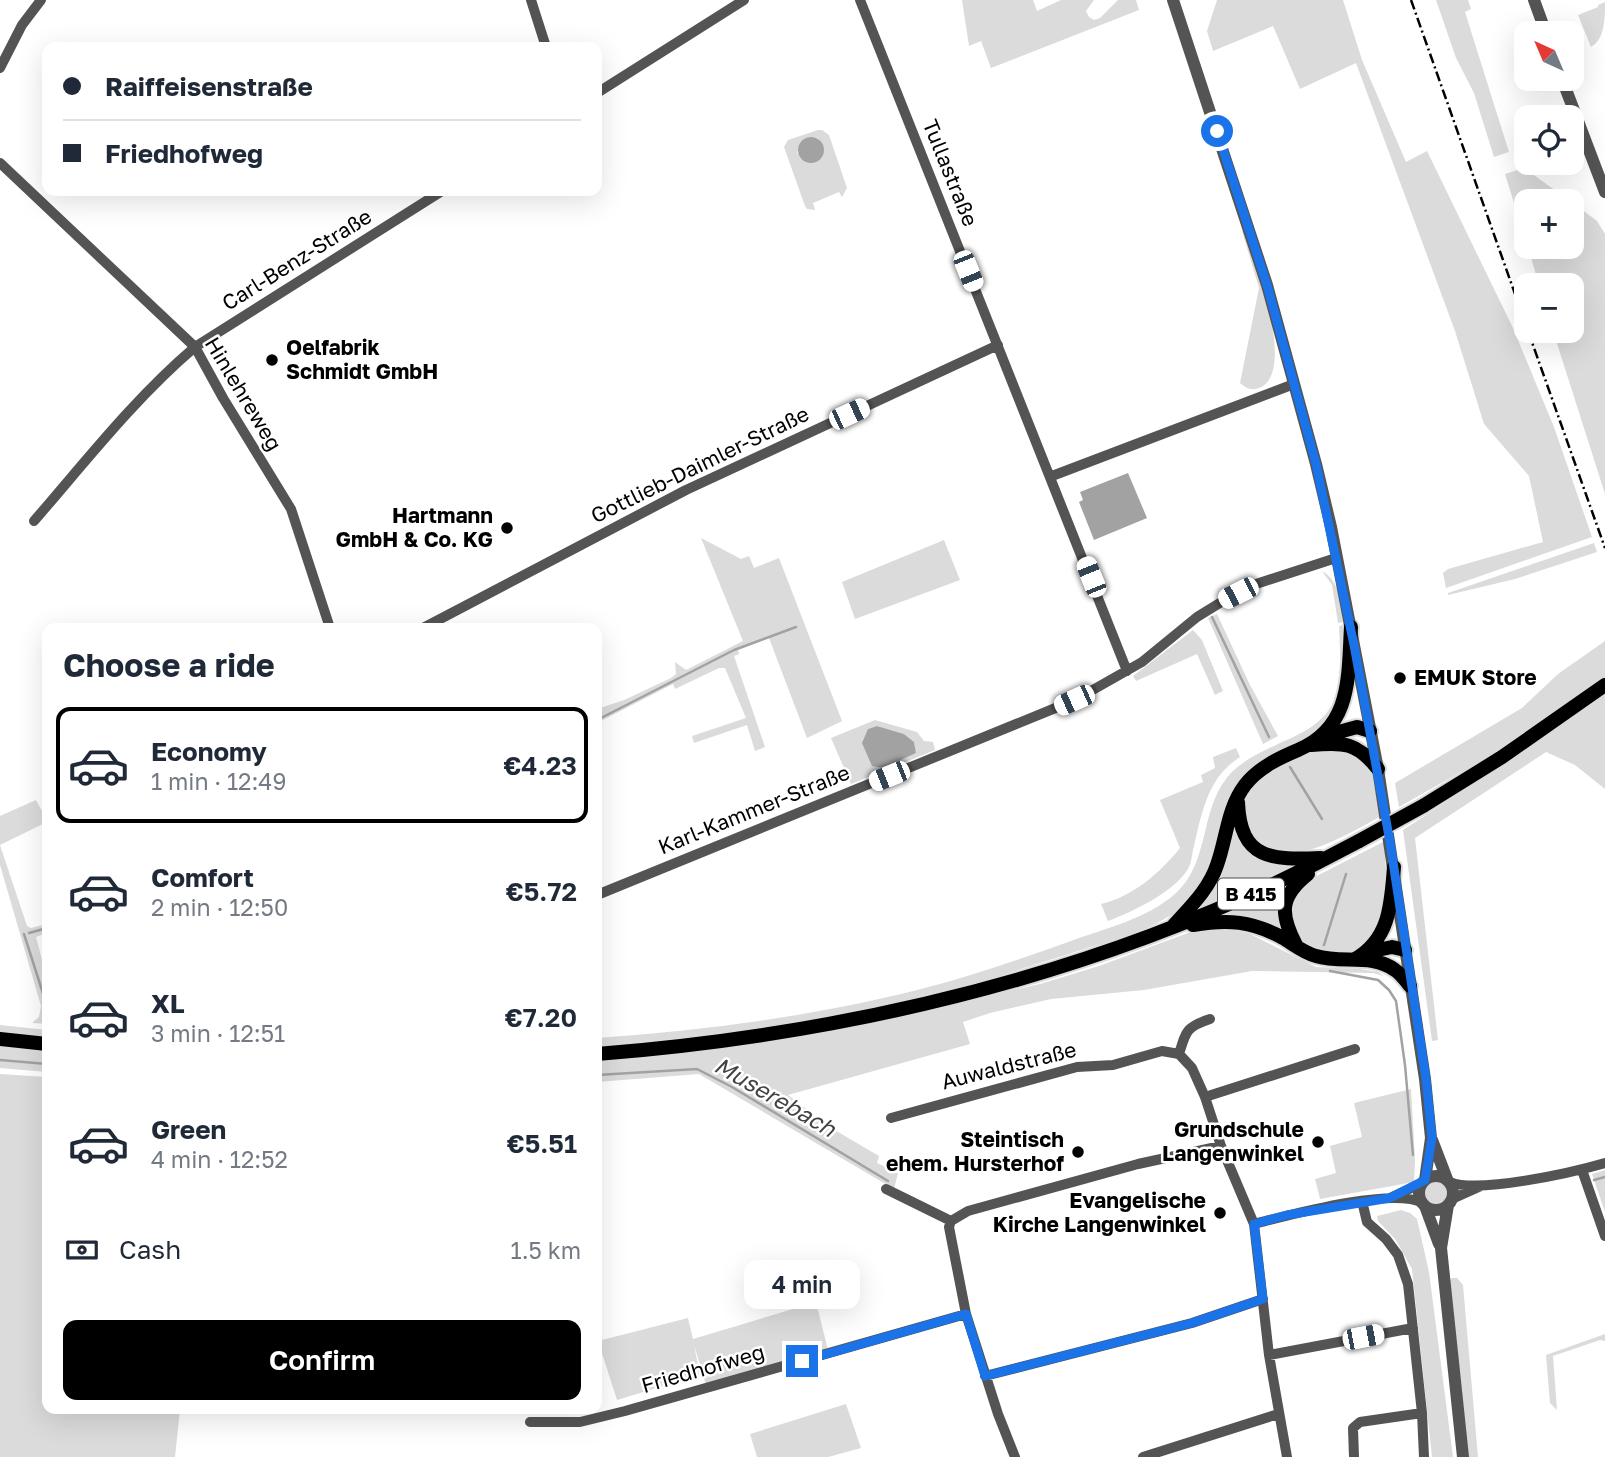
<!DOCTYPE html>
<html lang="en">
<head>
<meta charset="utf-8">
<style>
  :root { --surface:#fff; --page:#f2f2f3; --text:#1f2937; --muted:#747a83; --line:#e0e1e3; --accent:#000 }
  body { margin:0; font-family:"Golos Text",sans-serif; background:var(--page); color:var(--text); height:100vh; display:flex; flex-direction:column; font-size:26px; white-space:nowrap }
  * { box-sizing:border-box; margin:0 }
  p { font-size:23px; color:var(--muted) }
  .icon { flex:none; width:38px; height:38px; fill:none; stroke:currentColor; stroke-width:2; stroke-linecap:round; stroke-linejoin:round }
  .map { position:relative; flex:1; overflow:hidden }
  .drawer { position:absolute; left:42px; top:623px; width:560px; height:791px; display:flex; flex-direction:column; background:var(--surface); border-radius:14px; box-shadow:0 7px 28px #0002 }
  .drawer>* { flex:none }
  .top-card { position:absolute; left:42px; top:42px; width:560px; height:154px; border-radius:14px; box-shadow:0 7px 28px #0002; display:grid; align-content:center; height:154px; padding:0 21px; background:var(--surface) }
  .needle { width:46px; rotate:316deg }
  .tools { position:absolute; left:1514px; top:21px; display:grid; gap:14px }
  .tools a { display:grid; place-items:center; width:70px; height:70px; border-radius:14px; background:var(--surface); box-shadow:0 7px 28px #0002; font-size:35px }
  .end { position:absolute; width:32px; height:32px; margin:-16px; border:9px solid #1a73e8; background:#fff; box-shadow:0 0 0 4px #fff }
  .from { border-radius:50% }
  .bubble { position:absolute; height:49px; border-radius:14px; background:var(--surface); box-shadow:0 7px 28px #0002; font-size:23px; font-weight:600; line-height:49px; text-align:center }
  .car { position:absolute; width:21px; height:42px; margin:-21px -10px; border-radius:9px; box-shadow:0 0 5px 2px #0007; background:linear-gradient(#fff 24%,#345 0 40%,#fff 0 76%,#345 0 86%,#fff 0) }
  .top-card b { display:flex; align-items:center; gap:24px; height:66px; font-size:26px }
  .top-card b+b { border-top:2px solid var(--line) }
  .top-card i { width:18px; height:18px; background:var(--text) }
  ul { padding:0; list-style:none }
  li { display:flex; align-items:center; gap:21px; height:116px; margin:0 14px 10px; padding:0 7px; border:4px solid transparent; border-radius:14px }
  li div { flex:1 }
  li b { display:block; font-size:26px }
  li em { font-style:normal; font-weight:600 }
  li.active { border-color:var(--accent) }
  li>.icon { width:63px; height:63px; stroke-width:1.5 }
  h2 { padding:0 21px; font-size:32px; line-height:84px }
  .pay { display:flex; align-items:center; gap:18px; height:77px; padding:0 21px; font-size:26px }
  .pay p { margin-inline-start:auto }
  .cta { display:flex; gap:14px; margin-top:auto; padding:14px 21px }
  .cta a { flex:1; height:80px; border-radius:14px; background:var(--accent); color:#fff; font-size:28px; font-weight:600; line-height:80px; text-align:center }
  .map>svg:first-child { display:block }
</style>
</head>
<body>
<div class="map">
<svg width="1605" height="1457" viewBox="0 0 1605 1457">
  <rect width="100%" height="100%" fill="#fff"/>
  <path fill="#dbdbdb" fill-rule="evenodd" d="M962,0H1033L1037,11L1061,0H1094L1086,11L1089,17L1094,20L1100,18L1118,0H1136L1139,10L991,68L981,41L969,46Z
    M1217,0H1343L1362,60L1406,162L1427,151L1513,328L1554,427L1592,537L1446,588L1443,573L1448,569L1543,542L1529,476L1484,424L1455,331L1356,63L1300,89L1273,26L1213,51L1207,31Z
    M1436,0H1468L1471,9L1465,12L1509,152L1494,157L1474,93L1456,58Z
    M1605,2C1605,19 1605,39 1591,47L1578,15L1598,7V5Z
    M818,130H822L829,135L847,188L842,197L839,192L813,203L815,210L807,209L805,206L784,147L788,140ZM809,137L817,138L822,143L797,154L800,142Z
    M1524,168L1570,201H1526V242L1505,174Z
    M1572,202L1597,221L1605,234V494L1553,331H1572V285H1539L1528,247H1572Z
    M1245,230C1254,259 1298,373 1259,388C1251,391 1246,388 1240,383L1259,288L1242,231Z
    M701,538L741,559L749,556L754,568L779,558L842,721L807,738L769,638L738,650L739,654L734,656L765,747L755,751L747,725L694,743L692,736L746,718L725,668H719L675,689L673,684L597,723V709L624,700L671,678L676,674L675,662L686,670L743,641Z
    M944,540L960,580L855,619L842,582Z
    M1594,543L1597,552L1515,579L1448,595V593Z
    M1322,571C1340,581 1341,603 1344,622L1338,623L1332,585Z
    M1217,614L1250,685L1278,736L1263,744L1208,618Z
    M1344,625L1346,671L1328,723L1227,804C1214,837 1216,874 1189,901C1158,931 1108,941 1069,954C978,983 886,1010 792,1025C727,1035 662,1041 597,1048V1038C712,1030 829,1014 940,984C985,972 1028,956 1071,941C1106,928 1147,919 1176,893C1212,860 1198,805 1233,771C1246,759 1261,752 1278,744C1293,737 1311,730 1323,717C1345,695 1340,655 1339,626Z
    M1193,630L1202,640L1223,691L1215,695L1197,654L1136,681L1133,676Z
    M1605,641V679L1514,742L1399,807L1395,783L1522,708L1558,674Z
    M1605,692V789L1575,765L1546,752L1415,838L1438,1040L1432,1041L1403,830L1471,786Z
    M875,720L917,732L924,741L933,742L935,750L851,784L831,738ZM877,726L904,734L914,742L916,754L868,729Z
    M1236,748L1240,757C1208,777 1202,812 1194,846C1192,852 1192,861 1189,867C1177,891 1132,912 1108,921L1101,904C1132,897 1160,873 1180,848L1160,800L1203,782L1201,775L1215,768L1213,757Z
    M1346,748L1366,761L1373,775L1380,817C1353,831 1313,856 1282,853C1271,852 1261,845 1251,840C1249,830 1241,813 1244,803C1250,779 1291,758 1313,752C1324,749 1335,749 1346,748Z
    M36,800L44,815L47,814V822L0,845L27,926L31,928L47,924V933L36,937L47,979V1024L32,1023L39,1017L41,1006L0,865V816Z
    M1231,819L1249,847L1304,864L1190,914Z
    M1385,841L1386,900L1378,929L1358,950L1345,956L1330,955L1307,946L1295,933L1289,899L1303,883Z
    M1287,885L1289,887L1288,935L1220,916Z
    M1226,929L1250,934L1316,967L1360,969L1378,972L1384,976L1373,973L1252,971L1144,990L1051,999L990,1013L963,1022L970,1044L788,1095L833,1129L879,1156L877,1163L898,1173L894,1189L699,1074L597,1082V1060L703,1051L828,1032L1040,984L1099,966L1196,930Z
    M0,1025L47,1030V1039L0,1034Z
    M0,1046L47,1051V1072L0,1068Z
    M0,1074L47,1077V1409H180L175,1457H0Z
    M1411,1089L1415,1161L1414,1182L1320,1199L1315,1179L1336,1173L1330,1146L1362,1137L1354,1103Z
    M1605,1170V1212L1592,1174Z
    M1424 1192a12 12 0 1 1 24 0a12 12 0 1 1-24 0Z
    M1401,1210L1410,1213L1417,1219L1429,1272L1453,1457H1432L1412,1269L1395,1239L1378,1221L1377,1216Z
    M1452,1278H1457L1463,1285L1478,1457H1467L1449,1281Z
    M816,1302L828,1350L706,1385L694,1345L700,1375L617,1400L598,1341L688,1318L693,1339Z
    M1605,1334V1341L1600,1340L1553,1356L1557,1410L1550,1403L1546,1355Z
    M846,1404L861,1448L828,1457H757L750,1434Z"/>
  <path fill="#a2a2a2" d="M798 150a13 13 0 1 1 26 0a13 13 0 1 1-26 0Z
    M1128,473L1147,518L1094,540L1079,502L1083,500L1080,492Z
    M877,726L904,734L914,742L916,753L883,768L872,766L862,743L868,729Z"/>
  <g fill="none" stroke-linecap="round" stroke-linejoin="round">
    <path stroke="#a2a2a2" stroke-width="2.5" d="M1212,617L1269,737
      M597,720L734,650L796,627
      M1290,767L1322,819
      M29,933L47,928
      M24,934L47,1006
      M1324,945L1346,874
      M1330,971L1378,980L1389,990L1396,1001L1405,1065L1413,1155
      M0,1060L47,1064
      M597,1075L697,1069L732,1087L888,1181
      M1594,1180L1605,1177"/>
    <defs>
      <path id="primary" d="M1324,736L1357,727L1370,731
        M1311,745C1343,742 1357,742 1378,769
        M1238,802C1240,860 1272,860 1321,858
        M1423,806L1502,757L1605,685
        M1174,925C1191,906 1209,889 1217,865C1227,837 1227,809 1245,785C1258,768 1279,758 1298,750C1352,727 1348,677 1351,627
        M1193,925C1228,919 1252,921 1283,938C1293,944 1304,953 1316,956C1342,964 1372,953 1395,970C1401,974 1406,981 1410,986
        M1296,945C1280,914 1279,897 1308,874
        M1368,952L1392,947L1405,950
        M1355,959C1390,939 1391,904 1394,867
        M0,1039L47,1044
        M597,1054C862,1033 1123,969 1359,841"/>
    </defs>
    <use href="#primary" stroke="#dbdbdb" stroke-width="18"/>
    <path stroke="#545454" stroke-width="10" d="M531,0L546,47
      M860,0L1127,671
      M0,68L22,25L41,0
      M597,93L744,0
      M0,163L195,347L223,398L291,509L330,628
      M1052,476L1294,384
      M34,521C86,461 135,398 195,347L442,191
      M423,628L686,490L998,345
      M597,895L1075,700L1142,662L1197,617L1223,601L1253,585L1336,558
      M1179,1054C1186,1031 1186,1027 1210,1019
      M1205,1097L1355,1049
      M891,1118L1077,1067L1113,1065L1162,1051L1179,1054L1192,1068L1205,1097L1221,1146L1254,1224L1269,1355L1287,1457
      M1582,1170L1605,1236
      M1450,1182C1479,1194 1574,1172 1605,1163
      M886,1189L951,1221
      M1390,1198L1422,1183
      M1452,1199L1481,1186
      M1362,1201L1367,1222L1386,1239L1398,1255L1408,1284L1422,1413L1424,1457
      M951,1221L968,1211L1138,1164L1221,1146
      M951,1221L949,1227L966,1314L998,1414L1015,1457
      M1254,1224C1290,1215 1391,1187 1423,1203
      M1269,1355L1413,1328
      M985,1376L1192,1323L1263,1299
      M530,1422H580L625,1411L966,1314
      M1143,1457L1278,1414
      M1354,1457L1353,1428L1360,1422L1422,1413"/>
    <path stroke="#545454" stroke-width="12" d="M1173,0L1267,285L1316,464L1331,527L1378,769L1425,1079L1431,1138L1425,1180
      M1534,0L1546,33
      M1562,79L1605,192
      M1432,1140L1447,1179
      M1419 1193a17 17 0 1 1 34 0a17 17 0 1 1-34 0Z
      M1448,1205L1441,1248L1463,1457
      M1425,1206L1439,1244"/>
    <use href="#primary" stroke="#000" stroke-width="14"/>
    <path stroke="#000" stroke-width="2.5" stroke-dasharray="10 3.5 2 3.5" stroke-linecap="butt" d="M1411,0L1526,325
      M1528,331L1605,548"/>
    <defs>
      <path id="primary-bridge" d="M1359,841L1423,806"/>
    </defs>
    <use href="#primary-bridge" stroke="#dbdbdb" stroke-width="18" stroke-linecap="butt"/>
    <use href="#primary-bridge" stroke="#000" stroke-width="14"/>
  </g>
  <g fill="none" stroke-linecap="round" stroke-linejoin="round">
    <path stroke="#1a73e8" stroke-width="9" d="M802,1361L966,1314L985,1376L1192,1323L1263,1299L1254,1224L1287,1215L1390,1198L1425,1180L1432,1138L1426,1079L1390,842L1354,645L1316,464L1267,285L1217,131"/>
  </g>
  <g fill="#000" stroke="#fff" stroke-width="2.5">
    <circle cx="272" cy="360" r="7"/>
    <circle cx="507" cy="528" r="7"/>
    <circle cx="1400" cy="678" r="7"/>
    <circle cx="1318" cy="1142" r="7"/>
    <circle cx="1078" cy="1152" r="7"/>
    <circle cx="1220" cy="1213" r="7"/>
  </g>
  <g text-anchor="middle" stroke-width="5" stroke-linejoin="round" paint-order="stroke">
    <rect fill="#fff" stroke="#4c4c4c" stroke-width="2" x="1218" y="878.5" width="66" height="31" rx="5"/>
    <g font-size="19" font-weight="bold" fill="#000">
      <text x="1251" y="901">B 415</text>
    </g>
    <g font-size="21" fill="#000" stroke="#fff">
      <text transform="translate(950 173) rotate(68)" y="7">Tullastraße</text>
      <text transform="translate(297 260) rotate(-32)" y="7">Carl-Benz-Straße</text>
      <text transform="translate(243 394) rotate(59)" y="7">Hinlehreweg</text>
      <text transform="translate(700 465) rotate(-26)" y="7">Gottlieb-Daimler-Straße</text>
      <text transform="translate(754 810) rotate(-22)" y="7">Karl-Kammer-Straße</text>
      <text transform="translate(1009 1066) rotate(-14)" y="7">Auwaldstraße</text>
      <text transform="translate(703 1369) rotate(-16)" y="7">Friedhofweg</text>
    </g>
    <g font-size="21" font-weight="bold" fill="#000" stroke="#fff" text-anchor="end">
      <text x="286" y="355" text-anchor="start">Oelfabrik<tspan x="286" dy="24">Schmidt GmbH</tspan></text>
      <text x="493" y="523">Hartmann<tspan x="493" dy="24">GmbH &amp; Co. KG</tspan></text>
      <text x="1414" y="685" text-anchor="start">EMUK Store</text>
      <text x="1304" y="1137">Grundschule<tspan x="1304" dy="24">Langenwinkel</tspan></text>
      <text x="1064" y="1147">Steintisch<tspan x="1064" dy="24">ehem. Hursterhof</tspan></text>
      <text x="1206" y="1208">Evangelische<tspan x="1206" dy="24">Kirche Langenwinkel</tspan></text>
    </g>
    <g font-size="23" font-style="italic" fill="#434343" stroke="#fff">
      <text transform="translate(775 1097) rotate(30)" y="8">Muserebach</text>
    </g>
  </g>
</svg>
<div class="tools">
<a><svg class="needle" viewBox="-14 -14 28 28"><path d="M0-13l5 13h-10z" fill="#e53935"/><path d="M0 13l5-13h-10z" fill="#747a83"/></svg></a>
<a><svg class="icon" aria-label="locate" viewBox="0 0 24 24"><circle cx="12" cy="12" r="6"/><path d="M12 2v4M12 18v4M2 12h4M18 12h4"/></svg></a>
<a>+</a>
<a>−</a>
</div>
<i class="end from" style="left:1217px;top:131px"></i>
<i class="end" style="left:802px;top:1361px"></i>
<div class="bubble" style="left:744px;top:1260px;width:116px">4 min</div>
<i class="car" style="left:968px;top:271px;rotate:158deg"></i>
<i class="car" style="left:849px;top:414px;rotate:65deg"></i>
<i class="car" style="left:1091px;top:577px;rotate:338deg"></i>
<i class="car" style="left:1238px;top:593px;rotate:243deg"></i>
<i class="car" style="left:1074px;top:700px;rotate:246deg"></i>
<i class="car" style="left:889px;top:776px;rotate:248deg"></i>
<i class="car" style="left:1363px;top:1337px;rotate:79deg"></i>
<div class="top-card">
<b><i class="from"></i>Raiffeisenstraße</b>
<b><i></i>Friedhofweg</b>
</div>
<section class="drawer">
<h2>Choose a ride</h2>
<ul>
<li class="active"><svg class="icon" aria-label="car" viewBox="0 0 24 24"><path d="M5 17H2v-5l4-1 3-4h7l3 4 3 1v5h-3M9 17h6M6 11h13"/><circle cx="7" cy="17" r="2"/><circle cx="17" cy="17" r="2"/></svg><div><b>Economy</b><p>1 min · 12:49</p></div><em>€4.23</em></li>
<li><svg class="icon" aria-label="car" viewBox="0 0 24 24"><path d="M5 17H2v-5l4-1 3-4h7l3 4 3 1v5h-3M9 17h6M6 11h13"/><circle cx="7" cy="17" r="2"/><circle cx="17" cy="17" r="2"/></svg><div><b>Comfort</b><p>2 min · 12:50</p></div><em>€5.72</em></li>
<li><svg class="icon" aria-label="car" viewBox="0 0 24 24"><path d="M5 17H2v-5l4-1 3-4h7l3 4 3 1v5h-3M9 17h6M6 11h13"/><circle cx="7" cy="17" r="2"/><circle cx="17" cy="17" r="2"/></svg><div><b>XL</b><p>3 min · 12:51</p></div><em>€7.20</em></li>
<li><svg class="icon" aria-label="car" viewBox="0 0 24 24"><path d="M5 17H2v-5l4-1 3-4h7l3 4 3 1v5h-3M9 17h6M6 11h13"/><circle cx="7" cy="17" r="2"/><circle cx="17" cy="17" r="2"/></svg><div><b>Green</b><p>4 min · 12:52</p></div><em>€5.51</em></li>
</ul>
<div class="pay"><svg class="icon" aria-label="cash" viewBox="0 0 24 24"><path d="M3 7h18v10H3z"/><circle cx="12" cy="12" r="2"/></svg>Cash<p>1.5 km</p></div>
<div class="cta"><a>Confirm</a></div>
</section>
</div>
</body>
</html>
